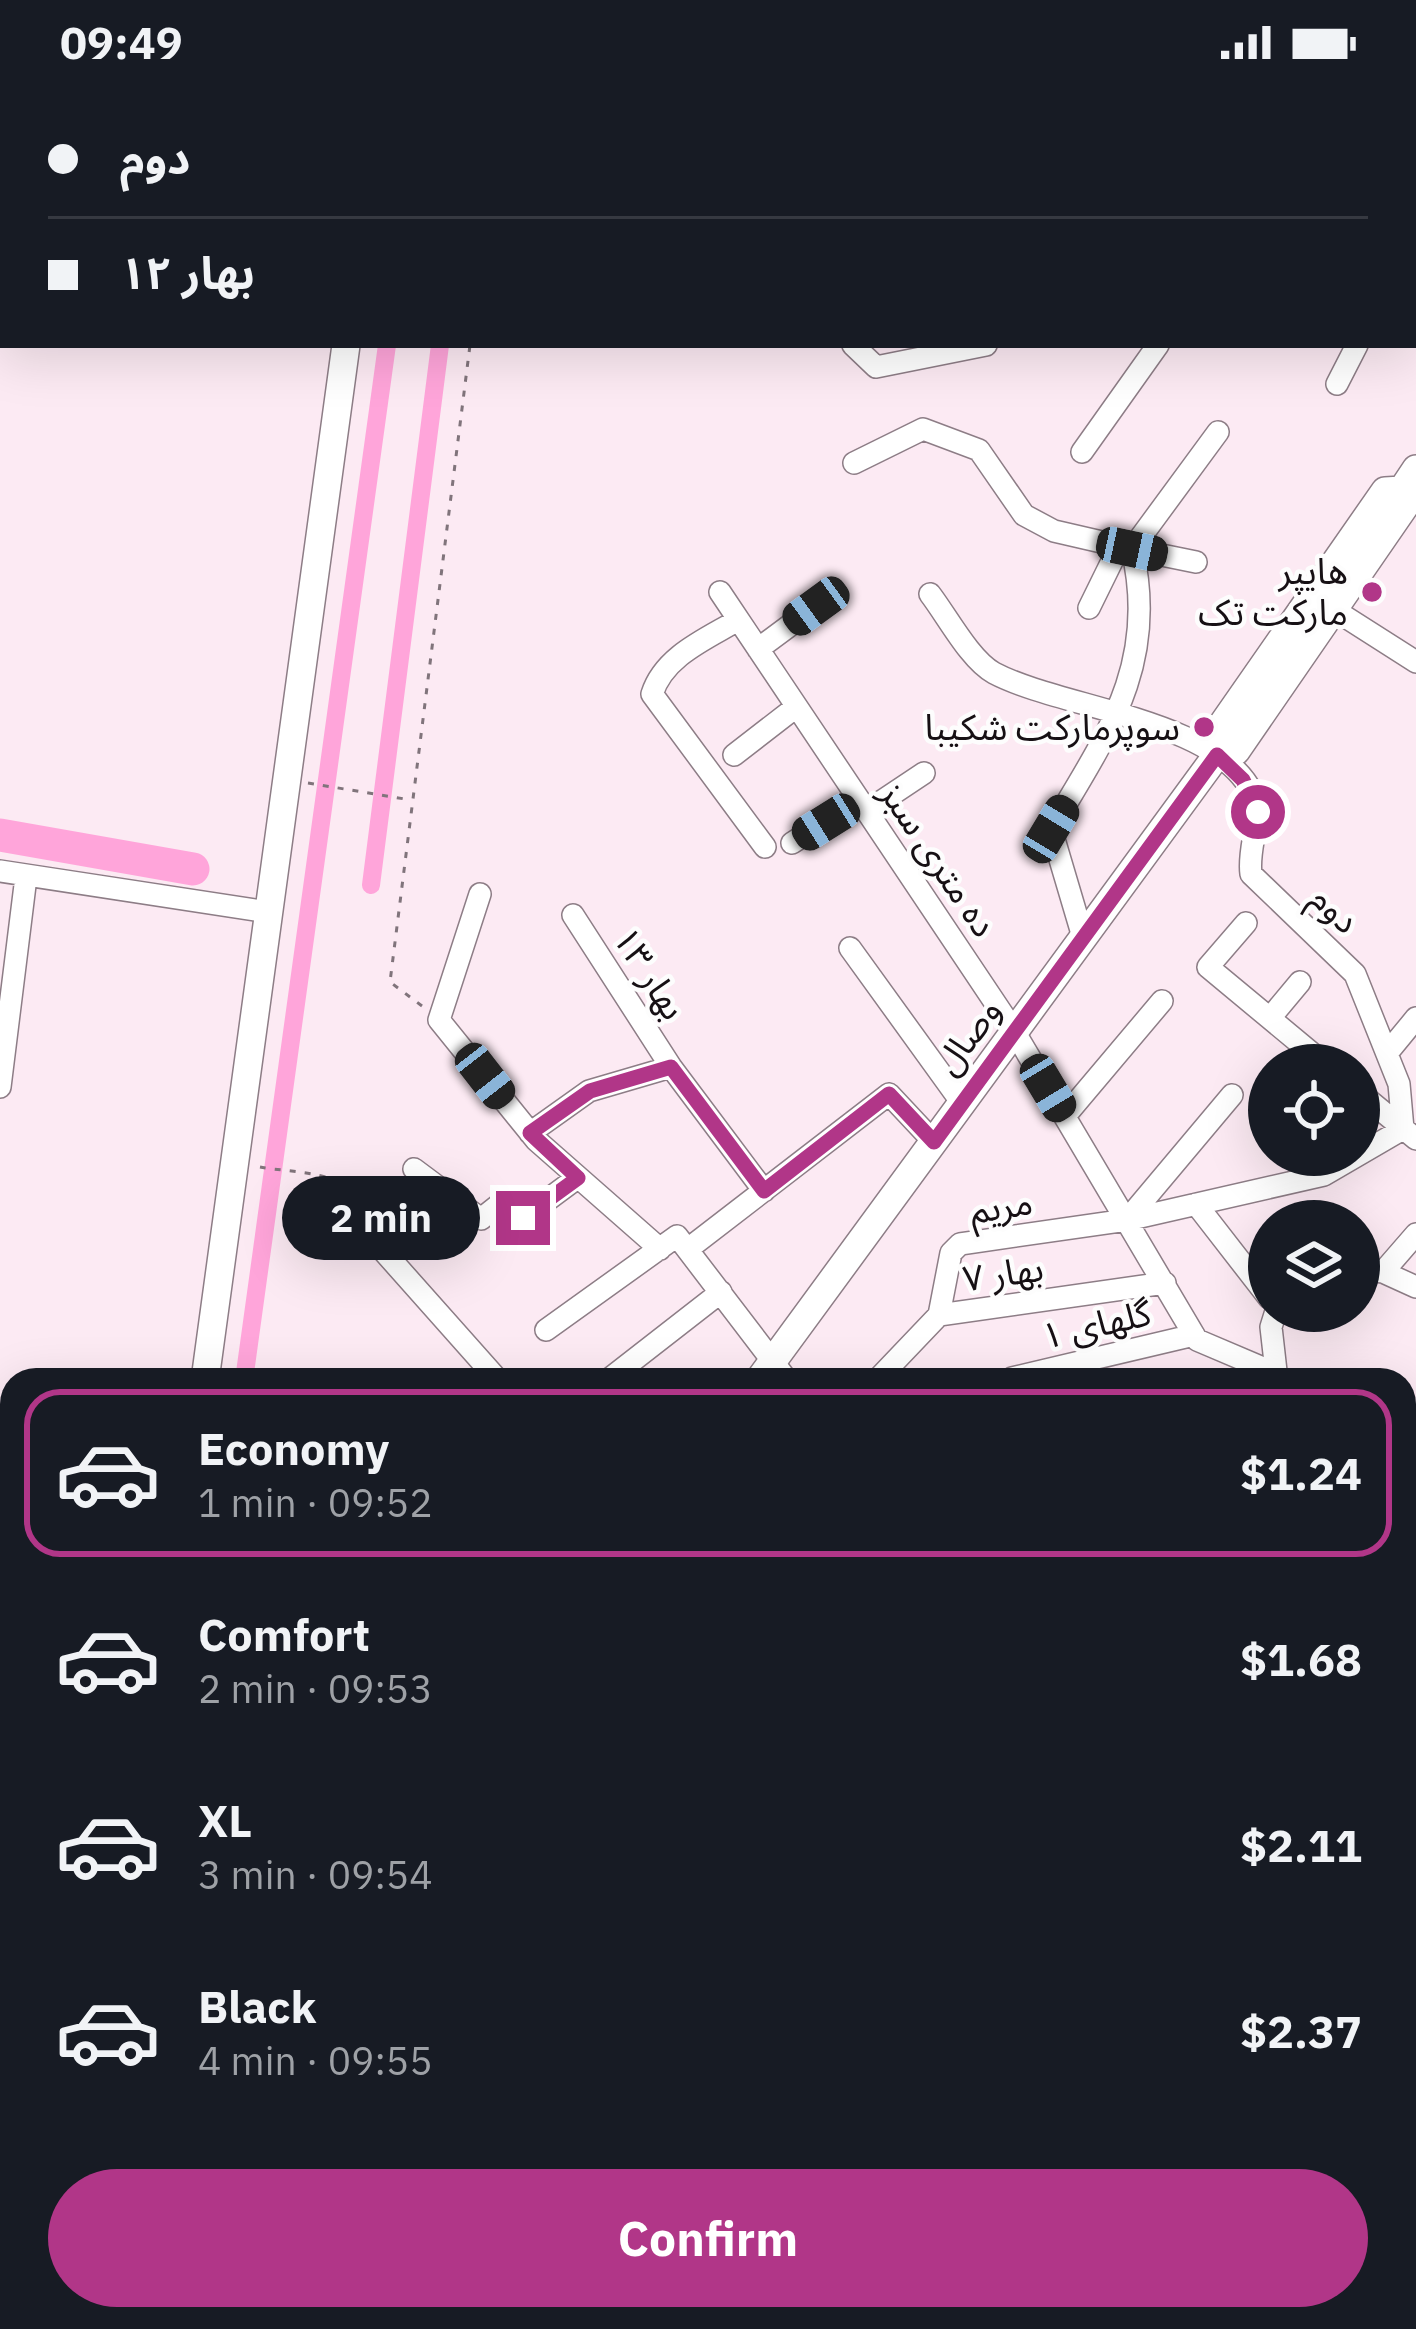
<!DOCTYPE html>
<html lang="en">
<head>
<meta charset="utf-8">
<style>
  :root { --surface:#171b24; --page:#242831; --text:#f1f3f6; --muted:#9ea1a6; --line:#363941; --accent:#b13688 }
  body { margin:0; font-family:"IBM Plex Sans","Noto Sans Arabic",sans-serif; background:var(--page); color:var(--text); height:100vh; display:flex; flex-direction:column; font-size:45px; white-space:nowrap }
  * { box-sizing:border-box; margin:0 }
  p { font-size:39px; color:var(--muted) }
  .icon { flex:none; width:66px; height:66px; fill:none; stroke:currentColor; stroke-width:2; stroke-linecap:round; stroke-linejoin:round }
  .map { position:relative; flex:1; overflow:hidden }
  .side { position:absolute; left:0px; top:1284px; width:1416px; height:963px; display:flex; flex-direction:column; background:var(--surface); border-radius:36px 36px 0 0; box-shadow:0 12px 48px #0002 }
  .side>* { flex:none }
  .hud { position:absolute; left:0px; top:0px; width:1416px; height:264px; box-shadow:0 12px 48px #0002; display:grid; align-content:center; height:264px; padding:0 48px; background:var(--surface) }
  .tools { position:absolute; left:1248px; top:960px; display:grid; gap:24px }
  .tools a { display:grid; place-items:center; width:132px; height:132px; border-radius:50%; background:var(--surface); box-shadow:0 12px 48px #0002; font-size:60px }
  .end { position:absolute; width:54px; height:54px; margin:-27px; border:15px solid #b13688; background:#fff; box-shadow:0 0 0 6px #fff }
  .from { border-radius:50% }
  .bubble { position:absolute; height:84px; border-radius:42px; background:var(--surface); box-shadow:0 12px 48px #0002; font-size:39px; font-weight:700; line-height:84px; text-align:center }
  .car { position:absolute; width:36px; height:72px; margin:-36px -18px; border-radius:15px; box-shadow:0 0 9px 3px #0007; background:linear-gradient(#222 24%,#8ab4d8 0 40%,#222 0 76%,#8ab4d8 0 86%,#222 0) }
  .hud b { display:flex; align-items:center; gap:42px; height:114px; font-size:45px }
  .hud b+b { border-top:3px solid var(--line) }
  .hud i { width:30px; height:30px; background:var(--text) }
  ul { padding:21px 0 0; list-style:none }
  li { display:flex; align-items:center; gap:36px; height:168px; margin:0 24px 18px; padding:0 24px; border:6px solid transparent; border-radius:36px }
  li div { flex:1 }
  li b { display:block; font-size:45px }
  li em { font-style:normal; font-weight:700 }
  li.active { border-color:var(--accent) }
  li>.icon { width:108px; height:108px; stroke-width:1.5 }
  .cta { display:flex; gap:24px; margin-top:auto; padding:24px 48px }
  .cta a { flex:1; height:138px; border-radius:72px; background:var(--accent); color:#fff; font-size:48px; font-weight:700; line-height:138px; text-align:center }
  .status { display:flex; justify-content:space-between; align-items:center; height:84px; padding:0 60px; background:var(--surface); direction:ltr }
  .status svg { height:33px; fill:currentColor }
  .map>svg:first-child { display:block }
</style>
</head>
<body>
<div class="status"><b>09:49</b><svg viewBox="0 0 49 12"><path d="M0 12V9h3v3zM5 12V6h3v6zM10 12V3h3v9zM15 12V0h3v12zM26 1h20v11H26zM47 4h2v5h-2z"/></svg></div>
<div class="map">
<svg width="1416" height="2245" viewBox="0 0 1416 2245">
  <rect width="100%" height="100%" fill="#fceaf3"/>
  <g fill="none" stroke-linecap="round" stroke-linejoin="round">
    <path stroke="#ffa5da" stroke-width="18" d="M422,3L423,0
      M472,3L473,0
      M371,801L440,261
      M244,1296L387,261
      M0,1970L12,1958"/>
    <path stroke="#ffa5da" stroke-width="33" d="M0,751L193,785"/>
    <defs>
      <path id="minor" d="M695,0L697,3
        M857,0L861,3
        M985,0L988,3
        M1041,3L1044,0
        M1089,3V0
        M1333,3L1335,0
        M853,261L876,283L986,261
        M1337,300L1357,261
        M1082,368L1158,261
        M854,379L923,345L979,366L1024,431L1054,447L1132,465C1159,579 1107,651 1051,745L1083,853
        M1196,478L1132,465L1218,348
        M720,508L1014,947L1197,1256L1277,1290
        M930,510C947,532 970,576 994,589C1060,624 1215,635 1252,708C1264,733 1247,763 1251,790L1355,890L1399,1000L1403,1045
        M1322,518L1416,578
        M1089,524L1118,465
        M738,536C706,555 664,572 652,610L765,763
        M758,565L816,522
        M734,671L796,623
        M867,727L924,689
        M792,759L859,716
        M0,787L268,828
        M480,810L439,936L536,1056L660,1165
        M573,831L671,983L764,1107
        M1246,839L1208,883L1326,981
        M850,864L962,1019
        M1270,934L1300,898
        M1388,968L1416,934
        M0,1003L26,793
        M1359,1008L1416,1055
        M1065,1032L1162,917
        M530,1049L589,1007L671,983
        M414,1085L481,1135L505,1116L523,1134L577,1094
        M1196,1120L1269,1214
        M1127,1136L1232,1011
        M362,1143L498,1296
        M688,1165L889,1010L934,1058
        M1359,1185L1383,1188L1416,1150
        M1383,1188L1416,1203
        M1276,1227L1271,1243L1277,1296
        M939,1231L951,1169L960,1160L1127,1136L1324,1091L1403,1045
        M546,1246L677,1152L787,1296
        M1012,1294L1194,1251
        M608,1296L721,1208
        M877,1296L939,1231L1165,1199
        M1404,1359L1416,1357
        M1404,1533L1416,1452
        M558,2235L559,2245
        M730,2235L731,2245
        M897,2235V2245
        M1284,2235L1331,2245
        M174,2245L178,2235
        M346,2245L354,2235
        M438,2245L441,2235
        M1412,2245L1416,2230"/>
      <path id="major" d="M379,3L380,0
        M1195,3L1196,0
        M1220,3H1222
        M1413,33L1416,29
        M1413,174L1416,173
        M1413,204H1416
        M1217,671L1236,667L1407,419L1402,406L1416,385
        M205,1296L346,261
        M759,1296L1217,671L1215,651L1385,407L1402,406
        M1404,1644L1416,1645
        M1404,1670H1416
        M0,1917L12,1905
        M1073,2235V2245
        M68,2245L76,2235"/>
    </defs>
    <use href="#minor" stroke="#8d7d86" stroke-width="24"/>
    <use href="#major" stroke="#8d7d86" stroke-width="30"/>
    <path stroke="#80747b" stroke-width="3" stroke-dasharray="6 9" stroke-linecap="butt" d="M502,3L503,0
      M308,699L411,716
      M422,922L390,898L470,261
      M260,1083C290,1089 354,1086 359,1123"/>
    <use href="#minor" stroke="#fff" stroke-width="21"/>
    <use href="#major" stroke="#fff" stroke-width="27"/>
  </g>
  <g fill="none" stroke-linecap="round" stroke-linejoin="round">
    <path stroke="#b13688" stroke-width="15" d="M523,1134L578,1094L530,1049L590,1007L671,983L764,1107L889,1010L934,1058L1217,671L1243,696L1258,728"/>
  </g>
  <g fill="#b13688" stroke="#fdfdfd" stroke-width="4.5">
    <circle cx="1372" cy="508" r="12"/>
    <circle cx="1204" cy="643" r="12"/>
  </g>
  <g text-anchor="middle" stroke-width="9" stroke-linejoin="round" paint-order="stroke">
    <g font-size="36" fill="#161014" stroke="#fdfdfd" text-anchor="end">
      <text x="1348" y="500">هایپر<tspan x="1348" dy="41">مارکت تک</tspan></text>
      <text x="1180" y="656">سوپرمارکت شکیبا</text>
    </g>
    <g font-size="36" fill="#161014" stroke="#fdfdfd">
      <text transform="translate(939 775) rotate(56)" y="13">ده متری سبز</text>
      <text transform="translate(1335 825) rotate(42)" y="13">دوم</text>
      <text transform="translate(650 889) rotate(57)" y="13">بهار ۱۳</text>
      <text transform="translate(967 952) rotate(-54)" y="13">وصال</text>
      <text transform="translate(1001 1122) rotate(-9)" y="13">مریم</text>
      <text transform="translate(1003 1189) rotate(-8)" y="13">بهار ۷</text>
      <text transform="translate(1096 1240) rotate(-13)" y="13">گلهای ۱</text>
    </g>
  </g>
</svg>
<div class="tools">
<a><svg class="icon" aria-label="locate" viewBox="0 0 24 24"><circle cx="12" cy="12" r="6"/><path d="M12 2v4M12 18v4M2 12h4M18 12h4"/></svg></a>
<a><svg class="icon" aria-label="layers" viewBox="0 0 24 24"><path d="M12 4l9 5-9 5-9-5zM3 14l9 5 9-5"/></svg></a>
</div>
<i class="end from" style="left:1258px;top:728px"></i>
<i class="end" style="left:523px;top:1134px"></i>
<div class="bubble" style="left:282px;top:1092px;width:198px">2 min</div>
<i class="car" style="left:1132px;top:465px;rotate:102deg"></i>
<i class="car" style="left:816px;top:522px;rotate:234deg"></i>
<i class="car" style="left:826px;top:738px;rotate:238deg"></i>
<i class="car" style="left:1051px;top:745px;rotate:31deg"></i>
<i class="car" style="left:485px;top:992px;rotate:142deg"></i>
<i class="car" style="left:1048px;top:1004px;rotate:149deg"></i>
<div class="hud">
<b><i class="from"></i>دوم</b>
<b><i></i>بهار ۱۲</b>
</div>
<section class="side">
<ul>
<li class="active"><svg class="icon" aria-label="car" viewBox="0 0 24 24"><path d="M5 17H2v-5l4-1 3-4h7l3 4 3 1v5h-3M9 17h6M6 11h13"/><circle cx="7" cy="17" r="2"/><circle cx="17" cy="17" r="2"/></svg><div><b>Economy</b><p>1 min · 09:52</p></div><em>$1.24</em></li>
<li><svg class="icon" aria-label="car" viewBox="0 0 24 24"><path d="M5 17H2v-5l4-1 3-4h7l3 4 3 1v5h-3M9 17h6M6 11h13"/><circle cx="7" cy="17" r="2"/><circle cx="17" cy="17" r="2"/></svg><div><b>Comfort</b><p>2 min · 09:53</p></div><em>$1.68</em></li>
<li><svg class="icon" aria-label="car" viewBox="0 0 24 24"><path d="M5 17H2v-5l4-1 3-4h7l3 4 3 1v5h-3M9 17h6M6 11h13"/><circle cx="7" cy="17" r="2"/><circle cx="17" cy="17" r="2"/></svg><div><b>XL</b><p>3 min · 09:54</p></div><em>$2.11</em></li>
<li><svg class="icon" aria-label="car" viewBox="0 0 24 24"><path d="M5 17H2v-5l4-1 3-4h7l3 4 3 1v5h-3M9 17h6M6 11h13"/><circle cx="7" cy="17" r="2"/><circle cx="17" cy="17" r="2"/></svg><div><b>Black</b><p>4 min · 09:55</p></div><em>$2.37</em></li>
</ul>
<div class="cta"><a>Confirm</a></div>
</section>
</div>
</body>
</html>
